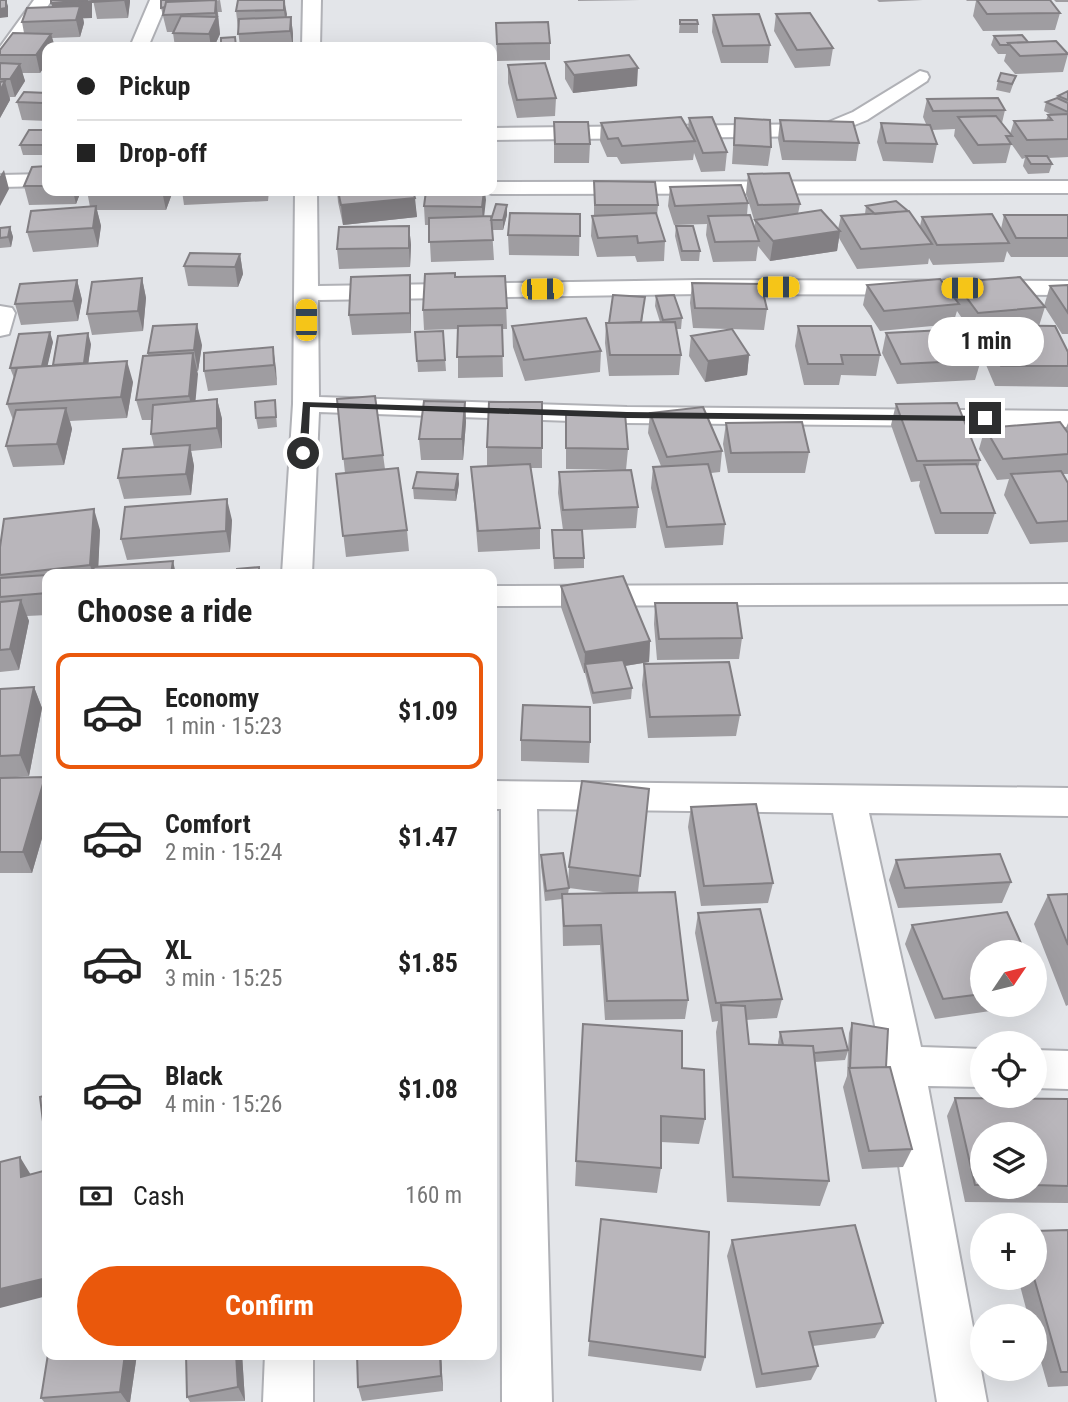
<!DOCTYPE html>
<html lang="en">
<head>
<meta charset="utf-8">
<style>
  :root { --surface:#fff; --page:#f6f6f6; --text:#222; --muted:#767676; --line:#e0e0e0; --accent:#ea580c }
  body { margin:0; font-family:"Roboto Condensed",sans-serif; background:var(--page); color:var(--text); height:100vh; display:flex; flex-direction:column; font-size:26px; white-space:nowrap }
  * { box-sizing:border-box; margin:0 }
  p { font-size:23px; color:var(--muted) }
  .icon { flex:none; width:38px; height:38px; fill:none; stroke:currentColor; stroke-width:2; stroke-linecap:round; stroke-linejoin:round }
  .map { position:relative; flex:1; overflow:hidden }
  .drawer { position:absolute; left:42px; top:569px; width:455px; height:791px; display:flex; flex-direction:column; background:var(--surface); border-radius:14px; box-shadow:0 7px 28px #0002 }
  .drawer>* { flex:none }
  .banner { position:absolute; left:42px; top:42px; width:455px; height:154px; border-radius:14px; box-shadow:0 7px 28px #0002; display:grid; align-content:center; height:154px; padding:0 35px; background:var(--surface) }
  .needle { width:46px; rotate:55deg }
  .tools { position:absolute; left:970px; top:940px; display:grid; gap:14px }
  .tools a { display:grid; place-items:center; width:77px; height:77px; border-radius:50%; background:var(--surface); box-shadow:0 7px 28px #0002; font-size:35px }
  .end { position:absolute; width:32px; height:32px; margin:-16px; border:9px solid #2d2e2f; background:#fff; box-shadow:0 0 0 4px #fff }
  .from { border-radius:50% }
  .bubble { position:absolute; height:49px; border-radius:24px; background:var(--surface); box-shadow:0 7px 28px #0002; font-size:23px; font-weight:700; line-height:49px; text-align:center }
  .car { position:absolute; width:21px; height:42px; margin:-21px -10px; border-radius:9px; box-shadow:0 0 5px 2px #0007; background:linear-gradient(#f5c518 24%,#345 0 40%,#f5c518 0 76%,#345 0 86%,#f5c518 0) }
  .banner b { display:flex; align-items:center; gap:24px; height:66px; font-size:26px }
  .banner b+b { border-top:2px solid var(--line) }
  .banner i { width:18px; height:18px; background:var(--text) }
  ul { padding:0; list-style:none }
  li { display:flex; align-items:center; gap:21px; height:116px; margin:0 14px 10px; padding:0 21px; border:4px solid transparent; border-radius:14px }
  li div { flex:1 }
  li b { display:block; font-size:26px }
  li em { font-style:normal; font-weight:700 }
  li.selected { border-color:var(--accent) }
  li>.icon { width:63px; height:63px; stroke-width:1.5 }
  h2 { padding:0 35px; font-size:32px; line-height:84px }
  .pay { display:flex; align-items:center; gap:18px; height:77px; padding:0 35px; font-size:26px }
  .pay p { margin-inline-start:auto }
  .cta { display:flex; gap:14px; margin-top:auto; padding:14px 35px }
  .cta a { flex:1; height:80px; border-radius:42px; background:var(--accent); color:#fff; font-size:28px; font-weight:700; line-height:80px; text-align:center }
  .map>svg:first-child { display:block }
</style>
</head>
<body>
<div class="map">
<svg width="1068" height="1402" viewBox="0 0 1068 1402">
  <rect width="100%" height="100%" fill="#e3e5e9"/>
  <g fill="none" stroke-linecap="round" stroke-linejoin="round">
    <defs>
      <path id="street" d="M34,0H52L7,64L0,66V47Z
        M150,0H168L148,47H130Z
        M303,0H321L320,47H302Z
        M920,71L927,73L929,77L927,81L867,120L827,136L492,140V128L824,124L853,112Z
        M47,174V186L0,187V175Z
        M1068,181V193L492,194L483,191H492V182Z
        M295,191H317L318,286L699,280L1068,281V295L699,294L318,300L319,397L627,407L1068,411V427L627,423L319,412L312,574H282L293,404Z
        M0,306L12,308L15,313L9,334L0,336Z
        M1068,584V604L492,606V586Z
        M492,781L1068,788V816L869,813L921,1047L982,1049V1087L928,1086L987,1402H937L883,1066L833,813L537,809L552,1402H502L501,809H492Z
        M1034,1050L1068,1051V1089L1034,1088Z
        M265,1354H313V1402H263Z"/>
    </defs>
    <use href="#street" stroke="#b0b1b6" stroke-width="4"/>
    <use href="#street" fill="#fff" fill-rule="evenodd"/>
  </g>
  <path fill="#9f9da1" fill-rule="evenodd" d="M93,0H130L128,18L97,19Z
    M220,0L222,12H218L220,34L214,47H175L173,33V32H167L161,8Z
    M238,0H285L286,17H291L293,34V47H240L236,11Z
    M578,0H640L578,1Z
    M877,0H923L879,2Z
    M966,0H1050L1060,13L1055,30L983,31L973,16L976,1H967Z
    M1054,0H1068V2H1056Z
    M776,14L833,48L830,66L795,68L774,31Z
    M713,15L770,45L768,63H721L712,32Z
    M83,18L84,23L80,37L52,38L55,47H47V63L40,73H22L25,81L15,97H10V100L0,118V50L24,33L22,22L92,18Z
    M680,20L698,24V33H679Z
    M496,23L550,43V60L497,61Z
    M994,36L1028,42L1068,54L1063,72L1015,74L1004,61L1006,54H998L991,45Z
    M565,62L637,86L573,93L565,79Z
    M508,65L556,98L555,116L517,118L508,83Z
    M1016,76L1010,93L996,90L998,81Z
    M1068,91V157L1048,158L1052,164L1049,173L1028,174L1023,166L1025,158L1022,159L1010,142L1011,144L1006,163L973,164L954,136L955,129L932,130L937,144L933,163L883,161L877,142L881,123L926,124L923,117L927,99L1005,110L1002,123L1010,134L1014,121L1046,120L1048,115L1050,114L1044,111L1046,102L1057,99L1058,96Z
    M47,92V121L22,120L17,102Z
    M689,118L727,152L725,171L701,172L694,153L693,160L621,164L617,157H607L600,141L601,123L688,129Z
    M735,118L771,147L768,166L732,164Z
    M780,120L859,143L856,161L782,160L778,139Z
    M554,122L590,144L589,163H554Z
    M47,130V155H23L20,145Z
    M47,166V191H81L76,204L29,205L24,186Z
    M748,174L800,204L798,214L838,229L841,216L865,214L866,206L920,226L922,217L1001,229L1004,215H1068V257H1011L1007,251L1004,262L933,265L929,258L928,264L857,269L839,238L837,251L770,261L758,246L756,261L713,262L706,235L707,224L674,225L668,206L670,187L748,203L747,215L754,228L755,223L746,193Z
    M594,181L658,205L657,216L665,241L664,261L637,262L635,256L597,257L591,236L592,216H594Z
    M87,191H173L166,210H97L101,226L98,247L33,252L27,232L90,207Z
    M182,191H269L268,201L184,205Z
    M337,191H413L417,217L343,225L338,202Z
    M426,191H485L484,216L491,219L507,205V215L503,230H492L494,260L431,262L429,225H425L424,206Z
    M580,214L579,256L509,255L508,235Z
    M409,226L411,245L410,267L339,269L337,249Z
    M676,226L700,251L699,261H681L675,236Z
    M10,227L13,237L11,247L0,248V228Z
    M240,254L243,274L238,287L188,286L184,266Z
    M410,275L411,295V333L352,335L349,315Z
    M505,276L507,329H502L503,377L458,378V329L424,330L423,310L455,277Z
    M142,278L146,298L143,331L92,335L87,314Z
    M77,280L82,300L78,321L21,325L15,304Z
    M955,282L1045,307L1039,326L1068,352V387L995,386L978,346L982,333L973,334L957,311L953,324L880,331L863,305L867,285L952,295Z
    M692,283L767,309L764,330L693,328L690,303Z
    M1068,285V334H1062L1044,306L1050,286Z
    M656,296L682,318L681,329H676L681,355L679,375L609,376L605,343L606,323L644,307L642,322H660L655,306Z
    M512,326L601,351L600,372L525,381L513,347Z
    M798,326L880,355L876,376L841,375L839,385H804L795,346Z
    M443,331L446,371L418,372L415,332Z
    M886,333L981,360L975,380L897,384L882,353Z
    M691,336L749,355L747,375L705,382L689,356Z
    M53,342L47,366H53L91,344L88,364L133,382L127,418L70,421L72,429L64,465L13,467L6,446L13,420L7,404L14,378L10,368Z
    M202,345L198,371H197L195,401L217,399L222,419V448L191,451L194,466L191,495L124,499L118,478L154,447L151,434L152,420H142L136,400L148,356V353Z
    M273,347L277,385L208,391L204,371Z
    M375,396L385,469L407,530L409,551L346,557L336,474L345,473L337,399Z
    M275,400L277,427L258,429L256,418Z
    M465,402L466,422L463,460H421L419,439Z
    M542,402V468H531L540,528V549L478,552L471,467H487V447Z
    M896,404L980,460L978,468L995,513L988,534H935L919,486L920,481L911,482L891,425Z
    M566,412L628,449L626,470L566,469Z
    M650,413L722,451L720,472L711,473L725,524L723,545L665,548L651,488L653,467L661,466L648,433Z
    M726,423L809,452L805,473H728L723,444Z
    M1068,423V474H1063L1068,483V542L1030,544L1004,495L1009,479L997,480L979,449L985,428L1065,430Z
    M559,472L638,507L636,528L582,530L584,558V568L554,569L552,530H563L558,493Z
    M458,474L459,484L456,501L414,499L413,488Z
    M232,520L230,552L127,560L121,539Z
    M100,530L98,566L176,574H47V615L27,616L29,621L19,670L0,672V547Z
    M561,586L650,641L649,662L625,666L632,688L631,699L593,704L585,673H584L561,607Z
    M655,603L742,638L739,659L657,660L654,624Z
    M644,664L740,715L736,736L648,738L642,685Z
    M34,687L42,708L29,776L3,778L45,777L47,782V821L32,873H0V689Z
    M521,740L590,742L589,763L521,761Z
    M649,789L638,892L688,1000L685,1019L605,1020L600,945L563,946L562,899L545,901L541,866V855L568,885L569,867ZM569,888L584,890L612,893L568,894Z
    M691,807L773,883L768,903L701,906L688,827Z
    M896,860L1011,882L1002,903L898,908L889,880Z
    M1068,894V1005L1066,1006L1034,924L1048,895Z
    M698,913L782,999L777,1018L746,1020L749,1044L778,1045V1042L780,1032L848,1050L849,1033L852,1023L886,1067L912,1149L903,1167L862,1169L843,1087L847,1076L848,1051L845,1060L815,1062L829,1181L820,1206L727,1202L716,1032L718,1021L712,1022L695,933Z
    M912,925L982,952V1004L1031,1005L935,1019L905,944Z
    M1034,971L1041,986L1034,999Z
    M583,1024L682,1068L705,1119L699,1144L661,1142V1168L657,1193L575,1186Z
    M955,1098L1068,1099V1203L965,1202L947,1116ZM982,1134H1034V1186H982Z
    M601,1219L705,1357L701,1371L588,1356Z
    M1068,1230V1386L1048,1387L1034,1337V1316H1028L1018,1278H1034Z
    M732,1240L883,1323L875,1338L813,1346L818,1366L811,1380L756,1388L727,1256Z
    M48,1354H137L130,1402H44L41,1398Z
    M186,1354H242L245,1401L190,1402L187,1397Z
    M441,1354L443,1391L362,1401L358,1387Z"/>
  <path fill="#827f83" d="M6,0L8,6V17L0,18V9Z
    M92,0V18H83L84,23L80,37L76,20L55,21L51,3Z
    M124,0H130V2L128,18Z
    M216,0L220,34L214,47H211L209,34L216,20L215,13Z
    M284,0L287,14L286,27L284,10Z
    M291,17L293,34V47L290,31Z
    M51,34L55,47H47V63L40,73L36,55Z
    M20,64L25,81L15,97L10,79Z
    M638,68L637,86L573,93L574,75Z
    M5,81L10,100L0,118V91Z
    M47,96V119L43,103Z
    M4,170L9,189L0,206V176Z
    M73,191H81L76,204Z
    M162,191H173L166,210Z
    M484,191H485L486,200L483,226L482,207Z
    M415,198L417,217L343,225L341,205Z
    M507,205V215L503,230V220Z
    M96,206L101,226L98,247L93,228Z
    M409,226L411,245L410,267L409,248Z
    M10,227L13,237L11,247L8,237Z
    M840,231L837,251L770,261L773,241Z
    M240,254L243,274L238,287L235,267Z
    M410,275L411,295V333L410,313Z
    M142,278L146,298L143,331L138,311Z
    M77,280L82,300L78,321L73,301Z
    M197,324L202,345L198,371L194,350Z
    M50,332L53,342L45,377L42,366Z
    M88,333L91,344L87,373L84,363Z
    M273,347L276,368L277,385L274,365Z
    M193,353L198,374L194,417L189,396Z
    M749,355L747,375L705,382L708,361Z
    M127,361L133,382L127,418L121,397Z
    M217,399L222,419V448L217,428Z
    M465,402L466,422L463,460L462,439Z
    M66,408L72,429L64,465L57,444Z
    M190,445L194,466L191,495L186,474Z
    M458,474L459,484L456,501L455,490Z
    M227,499L232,520L230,552L226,531Z
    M94,509L100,530L98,574H93L90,565Z
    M173,561L176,574H171Z
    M21,600L29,621L19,670L10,649Z
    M650,641L649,662L587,672L585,664V673H584L585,652Z
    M34,687L42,708L29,776L20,755Z
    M45,777L47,782V821L32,873L23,852Z
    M20,1157L31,1175L21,1177Z
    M47,1278V1296L0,1308V1289Z
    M125,1354H137L130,1402H127L120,1392Z
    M236,1354H242L245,1401L238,1387Z
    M440,1354H441L443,1391L441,1376Z"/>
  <path fill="#b9b6bb" stroke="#827f83" stroke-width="2" d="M0,0H6V8L0,9Z
    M51,0H88L51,3Z
    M93,0H124L93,2Z
    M161,0H211L166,2L165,7L161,8Z
    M216,0L215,13L163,15L166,2Z
    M238,0H284V10L236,11Z
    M977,0H1050L1060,13L987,14Z
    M80,6L76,20L22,22L27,8Z
    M810,13L833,48L797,50L776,14Z
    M759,14L770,45L723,46L713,15Z
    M181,16L217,17L209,34L173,33Z
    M291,17L290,31L238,34L239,19Z
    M680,20H697L698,24H680Z
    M548,22L550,43L497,44L496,23Z
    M13,33L51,34L36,55H0V50Z
    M1022,35L1028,42L1008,43V45H1000L994,36Z
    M235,37L236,46L221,47V38Z
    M1056,41L1068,54L1020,56L1008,43Z
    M629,55L638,68L574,75L565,62Z
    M0,63L20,64L10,79H0Z
    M545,63L556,98L517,100L508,65Z
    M1001,73L1016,76L1012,84L998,81Z
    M5,81L0,91V82Z
    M1068,91V100L1058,96Z
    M24,92L47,93V96L43,103L17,102Z
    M998,98L1005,110L933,111L927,99Z
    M1057,98L1068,103V112L1046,102Z
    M1068,114V139L1027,140L1014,121L1052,120L1048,115Z
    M996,116L1012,136H1006L1011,144L978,145L958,117Z
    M681,117L695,141L622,146L618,138L608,139L601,123Z
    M712,117L727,152L703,153L689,118Z
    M735,118L770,120L771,147L734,145Z
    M780,120L853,122L859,143L784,141Z
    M554,122H588L590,144H555Z
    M881,123L930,125L937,144L886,143Z
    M29,130H47V145H20Z
    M1026,156H1047L1052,164H1031Z
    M47,166V186H24L32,167Z
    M789,173L800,204L758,205L748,174Z
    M594,181L655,182L658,205H595Z
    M741,185L748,203L675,206L670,187Z
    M338,191H413L415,198L341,205Z
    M426,191H484L482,207L424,206Z
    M896,201L908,211L875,214L866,206Z
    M496,204L507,205L503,220H491Z
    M96,206L93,228L27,232L31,211Z
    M821,210L840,231L773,241L755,220Z
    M909,211L932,244L861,249L841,216Z
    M510,213L580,214V236L508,235Z
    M656,213L665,241L638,243L637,236L598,238L592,216Z
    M992,214L1009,243L937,245L922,217Z
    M750,215L759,241L715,242L708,216Z
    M1004,215H1068V238H1016Z
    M491,216L493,240L429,242V218Z
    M409,226V248L337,249L339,227Z
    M676,226H693L700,251H682Z
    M10,227L8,237L0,238V228Z
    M190,253L240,254L235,267L184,266Z
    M455,273V277L505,276L507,308L423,310L425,274Z
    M410,275V313L349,315L351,277Z
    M1020,277L1045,307L978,313L955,282Z
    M142,278L138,311L87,314L92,282Z
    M940,279L959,304L884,311L867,285Z
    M77,280L73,301L15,304L20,284Z
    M692,283L761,284L767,309L695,308Z
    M1068,285V313L1050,286Z
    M613,295L645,297L641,322L609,323Z
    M674,295L682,318L663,320L656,296Z
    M586,318L601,351L524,360L512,326Z
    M675,322L681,355H610L606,323Z
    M197,324L194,350L148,353L153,326Z
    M502,325L503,356L457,357L458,326Z
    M984,325L1055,326L1068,352V366H1001Z
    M798,326H871L880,355H841L843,364H808Z
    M732,329L749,355L708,361L691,336Z
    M963,329L981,360L901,364L886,333Z
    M443,331L445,360L417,361L415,332Z
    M50,332L42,366L10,368L19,334Z
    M88,333L84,363L53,365L58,336Z
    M273,347L274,365L204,371V353Z
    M193,353L189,396L136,400L143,356Z
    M127,361L121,397L7,404L17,368Z
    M375,396L383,455L343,459L337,399Z
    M217,399V428L151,434L153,405Z
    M275,400L276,417L256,418L255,402Z
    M424,401L465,402L462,439H419Z
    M489,402H542V448L487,447Z
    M957,403L980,460L917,461L896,404Z
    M703,407L722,451L667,457L650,413Z
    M66,408L57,444L6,446L16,410Z
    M566,412L625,413L628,449L566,448Z
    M802,422L809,452L731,453L726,423Z
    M1060,422L1068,433V454L1003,459L985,428Z
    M190,445L186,474L118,478L123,449Z
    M530,464L540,528L478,531L471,467Z
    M708,464L725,524L667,527L653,467Z
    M976,464L995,513H941L924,465Z
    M398,468L407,530L343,536L336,474Z
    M631,470L638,507L563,510L559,472Z
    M1061,471L1068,483V521L1037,523L1011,474Z
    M417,472L458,474L455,490L413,488Z
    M227,499L226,531L121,539L125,507Z
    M94,509L90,565L0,575V547L4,519Z
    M552,530H582L584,558H554Z
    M173,561L171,574H92L94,567Z
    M259,567V574H237V569Z
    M47,575V593L0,597V578Z
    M623,576L650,641L585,652L561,586Z
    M21,600L10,649L0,650V602Z
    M655,603H737L742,638L659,639Z
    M623,660L632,688L593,693L585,664Z
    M729,662L740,715L650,717L644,664Z
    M34,687L20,755L0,756V689Z
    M523,705L590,707V742L521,740Z
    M45,777L23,852H0V778Z
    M582,781L649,789L640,876L569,867Z
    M756,804L773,883L704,886L691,807Z
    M563,853L569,888L546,891L541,855Z
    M1000,854L1011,882L905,888L896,860Z
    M675,892L688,1000L607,1001L601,925L564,926L562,894Z
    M1068,894V945L1048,895Z
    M760,909L782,999L716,1003L698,913Z
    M1007,912L1025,952H982V994L943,999L912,925Z
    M1034,971L1041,986L1034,987Z
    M721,1005L745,1006L749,1044L813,1046L829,1181L733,1177Z
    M852,1023L888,1029L886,1067L850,1068Z
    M583,1024L682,1031V1068L704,1070L705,1119L661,1116V1168L576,1161Z
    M842,1028L848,1050L814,1053L813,1046L783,1045L780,1032Z
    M890,1067L912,1149L869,1151L849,1068Z
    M47,1095V1129L44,1130L40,1097Z
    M955,1098L1068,1099V1186L1034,1185V1134H982V1185H975Z
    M20,1157L21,1177L47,1170V1278L0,1289V1162Z
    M601,1219L709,1232L705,1357L589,1341Z
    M855,1225L883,1323L809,1332L818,1366L762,1374L732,1240Z
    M1068,1230V1372H1061L1034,1278V1231Z
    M48,1354H125L120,1392L41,1398Z
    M186,1354H236L238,1387L187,1397Z
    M357,1354H440L441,1376L358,1387Z"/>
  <path fill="#2d2e2f" d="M303,402L627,412L985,416L990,418L985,421L627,418L310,407L308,453L303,455L299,453Z"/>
</svg>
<div class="tools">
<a><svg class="needle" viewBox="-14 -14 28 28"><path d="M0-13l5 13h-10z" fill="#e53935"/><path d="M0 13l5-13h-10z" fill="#767676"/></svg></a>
<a><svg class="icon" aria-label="locate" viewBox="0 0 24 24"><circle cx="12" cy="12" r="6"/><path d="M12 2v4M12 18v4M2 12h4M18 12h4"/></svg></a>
<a><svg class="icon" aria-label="layers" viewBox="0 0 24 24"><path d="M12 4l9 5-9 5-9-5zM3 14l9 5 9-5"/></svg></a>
<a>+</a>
<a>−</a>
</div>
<i class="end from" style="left:303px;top:453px"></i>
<i class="end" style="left:985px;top:418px"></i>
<div class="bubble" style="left:928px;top:317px;width:116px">1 min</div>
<i class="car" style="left:778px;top:287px;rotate:90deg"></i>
<i class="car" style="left:962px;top:288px;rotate:270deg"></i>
<i class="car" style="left:542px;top:289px;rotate:89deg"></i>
<i class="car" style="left:306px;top:320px;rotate:0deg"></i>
<div class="banner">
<b><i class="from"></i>Pickup</b>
<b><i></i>Drop-off</b>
</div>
<section class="drawer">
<h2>Choose a ride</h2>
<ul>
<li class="selected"><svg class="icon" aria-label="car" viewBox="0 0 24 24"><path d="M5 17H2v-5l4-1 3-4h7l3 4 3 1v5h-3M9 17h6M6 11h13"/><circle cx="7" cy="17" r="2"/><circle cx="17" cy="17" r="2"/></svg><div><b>Economy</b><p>1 min · 15:23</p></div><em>$1.09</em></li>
<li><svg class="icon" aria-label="car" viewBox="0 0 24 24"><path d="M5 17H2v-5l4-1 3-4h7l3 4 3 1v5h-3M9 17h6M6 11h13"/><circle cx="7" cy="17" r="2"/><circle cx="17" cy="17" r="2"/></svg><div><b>Comfort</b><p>2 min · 15:24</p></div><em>$1.47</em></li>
<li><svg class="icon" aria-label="car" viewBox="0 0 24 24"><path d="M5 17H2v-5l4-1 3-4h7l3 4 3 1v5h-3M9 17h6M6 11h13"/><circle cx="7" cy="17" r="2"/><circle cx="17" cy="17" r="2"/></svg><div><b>XL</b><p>3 min · 15:25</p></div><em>$1.85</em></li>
<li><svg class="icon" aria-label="car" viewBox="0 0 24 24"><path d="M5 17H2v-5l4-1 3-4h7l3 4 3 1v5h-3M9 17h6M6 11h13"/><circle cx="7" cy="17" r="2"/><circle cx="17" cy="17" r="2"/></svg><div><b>Black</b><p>4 min · 15:26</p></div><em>$1.08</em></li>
</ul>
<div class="pay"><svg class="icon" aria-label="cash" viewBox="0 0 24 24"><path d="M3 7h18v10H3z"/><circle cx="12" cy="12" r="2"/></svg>Cash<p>160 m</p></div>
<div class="cta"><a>Confirm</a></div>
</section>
</div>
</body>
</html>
